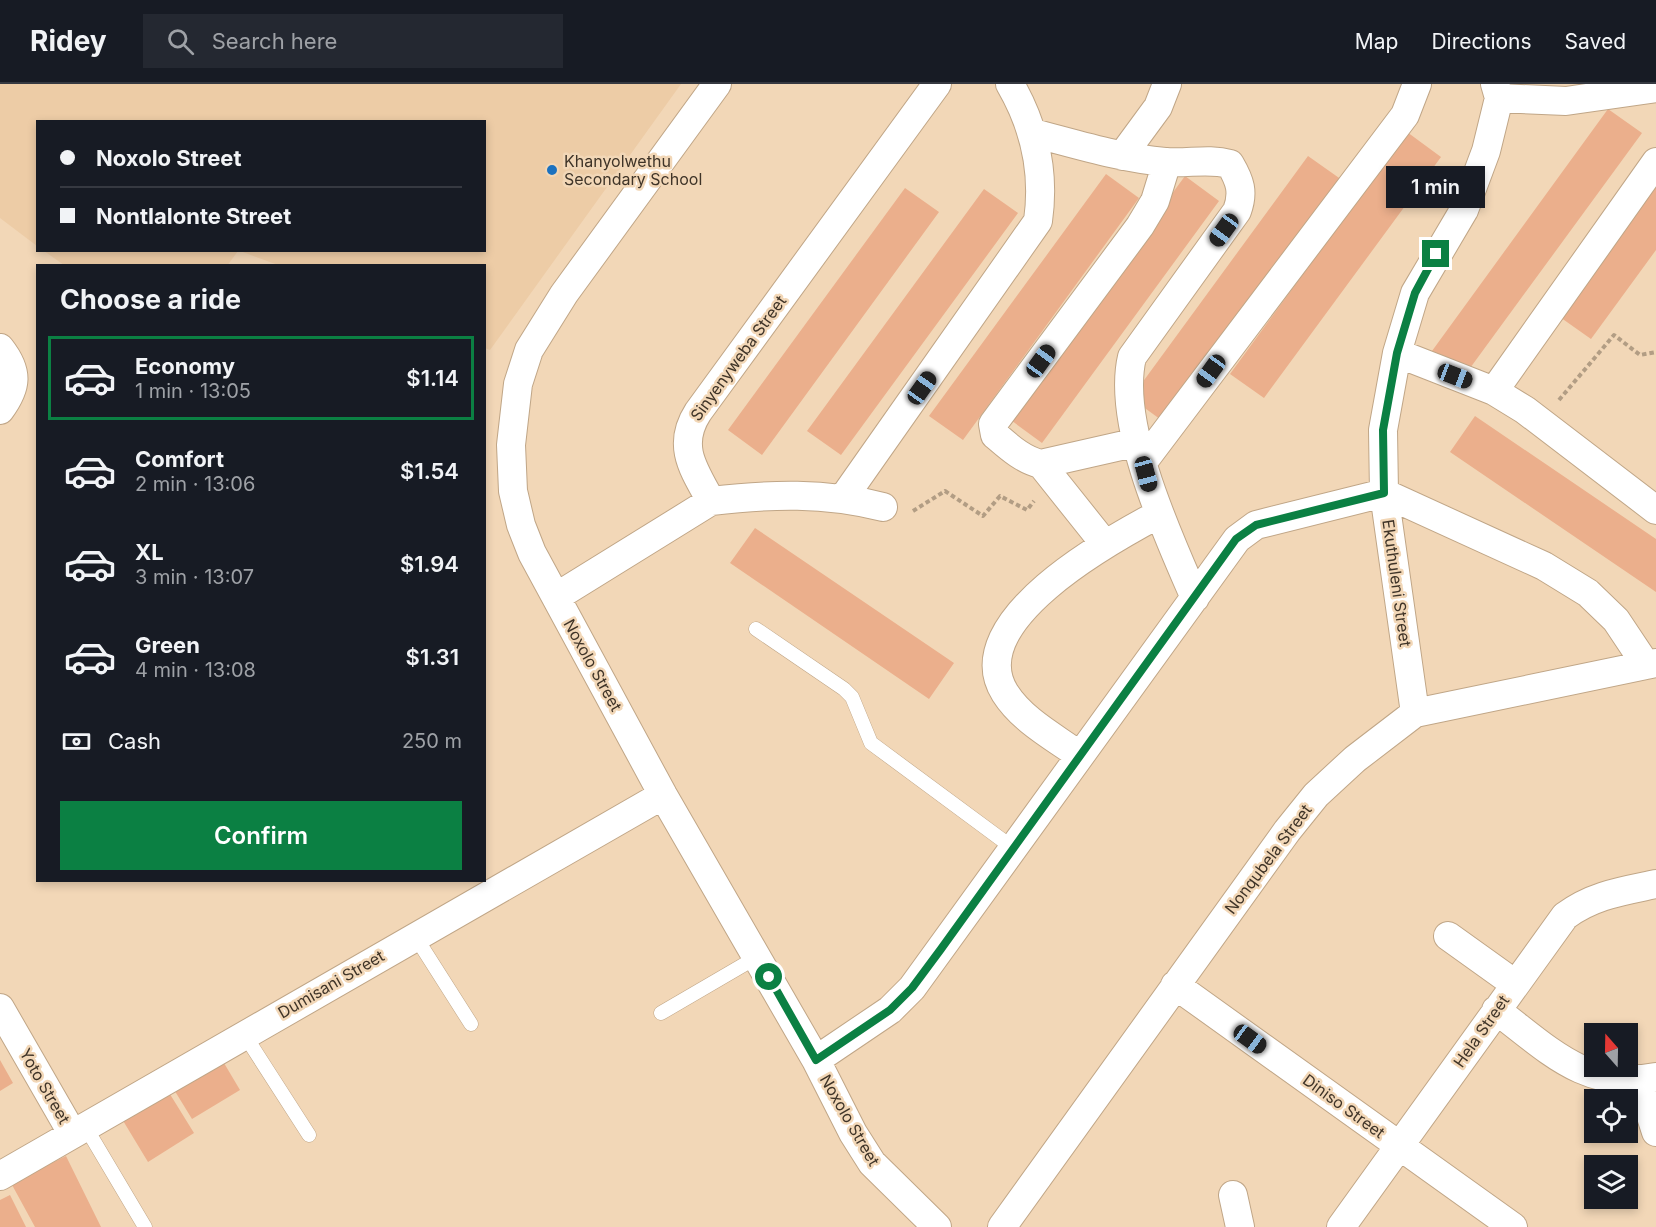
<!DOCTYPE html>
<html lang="en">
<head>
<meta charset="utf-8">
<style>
  :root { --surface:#171b24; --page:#242831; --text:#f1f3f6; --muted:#9ea1a6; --line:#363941; --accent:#0b8043 }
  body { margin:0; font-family:Inter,sans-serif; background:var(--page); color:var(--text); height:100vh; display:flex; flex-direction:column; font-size:22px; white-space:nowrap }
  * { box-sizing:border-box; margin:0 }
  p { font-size:20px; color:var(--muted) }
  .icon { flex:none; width:33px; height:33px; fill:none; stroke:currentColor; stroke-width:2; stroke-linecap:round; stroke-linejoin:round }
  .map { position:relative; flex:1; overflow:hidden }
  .panel { position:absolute; left:36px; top:180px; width:450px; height:618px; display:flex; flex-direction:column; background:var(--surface); border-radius:0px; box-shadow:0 3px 9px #0003 }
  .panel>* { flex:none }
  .guide { position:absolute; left:36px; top:36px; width:450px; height:132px; border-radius:0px; box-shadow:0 3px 9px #0003; display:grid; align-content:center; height:132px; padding:0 24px; background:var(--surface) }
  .needle { width:39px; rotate:340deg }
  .tools { position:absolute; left:1584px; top:939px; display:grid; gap:12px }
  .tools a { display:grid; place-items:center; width:54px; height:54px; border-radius:0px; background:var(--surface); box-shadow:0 3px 9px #0003; font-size:30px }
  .end { position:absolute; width:27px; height:27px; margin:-14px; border:8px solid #0b8043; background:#fff; box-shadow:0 0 0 3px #fff }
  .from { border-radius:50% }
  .bubble { position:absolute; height:42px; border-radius:0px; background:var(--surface); box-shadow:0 3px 9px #0003; font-size:20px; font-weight:600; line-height:42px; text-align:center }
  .car { position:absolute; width:18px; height:36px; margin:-18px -9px; border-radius:8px; box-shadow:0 0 4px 2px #0007; background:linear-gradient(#222 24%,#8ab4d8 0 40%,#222 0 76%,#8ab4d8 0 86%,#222 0) }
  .guide b { display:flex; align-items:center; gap:21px; height:57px; font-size:22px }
  .guide b+b { border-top:2px solid var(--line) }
  .guide i { width:15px; height:15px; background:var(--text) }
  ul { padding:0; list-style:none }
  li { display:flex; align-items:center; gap:18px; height:84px; margin:0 12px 9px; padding:0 12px; border:3px solid transparent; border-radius:0px }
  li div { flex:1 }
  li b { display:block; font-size:22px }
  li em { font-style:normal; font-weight:600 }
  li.selected { border-color:var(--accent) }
  li>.icon { width:54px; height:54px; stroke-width:1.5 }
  h2 { padding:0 24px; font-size:27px; line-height:72px }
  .pay { display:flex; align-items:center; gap:15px; height:66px; padding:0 24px; font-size:22px }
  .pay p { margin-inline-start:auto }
  .button { display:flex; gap:12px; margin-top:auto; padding:12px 24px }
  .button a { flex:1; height:69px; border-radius:0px; background:var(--accent); color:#fff; font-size:24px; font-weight:600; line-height:69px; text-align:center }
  header { display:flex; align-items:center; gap:36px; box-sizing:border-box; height:84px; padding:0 30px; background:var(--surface); border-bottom:2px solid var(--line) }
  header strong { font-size:28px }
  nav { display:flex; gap:33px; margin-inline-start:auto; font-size:21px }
  .search { width:420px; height:54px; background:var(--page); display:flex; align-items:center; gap:15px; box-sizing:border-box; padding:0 21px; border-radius:0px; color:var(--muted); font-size:22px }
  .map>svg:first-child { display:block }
</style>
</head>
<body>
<header>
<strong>Ridey</strong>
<div class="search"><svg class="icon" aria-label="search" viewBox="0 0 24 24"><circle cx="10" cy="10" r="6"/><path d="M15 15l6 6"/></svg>Search here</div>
<nav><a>Map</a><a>Directions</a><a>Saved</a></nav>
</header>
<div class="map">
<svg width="1656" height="1143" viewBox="0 0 1656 1143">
  <rect width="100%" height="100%" fill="#f2d7b7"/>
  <path fill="#edcca6" d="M0,0H681L490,266L485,264L484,182L278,181L240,167L484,166V38H38L37,162L0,134Z
    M44,167H238L227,182L64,181Z"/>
  <path fill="#ebaf8c" d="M1608,25L1642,49L1465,291L1432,267Z
    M1407,48L1441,73L1264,314L1230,290Z
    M1308,72L1342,96L1164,338L1131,314Z
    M1106,90L1139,114L963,356L929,332Z
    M1185,92L1219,117L1042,359L1008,334Z
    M1656,96V166L1591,255L1557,231Z
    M905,104L939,128L762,371L728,346Z
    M984,105L1018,129L841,371L807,347Z
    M1475,332L1656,455V508L1450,368Z
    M755,444L954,579L929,615L730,479Z
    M221,974L240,1006L192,1035L173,1004Z
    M0,976L13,999L0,1007Z
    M168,1007L194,1049L148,1078L122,1035Z
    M66,1072L101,1143H35L11,1099Z
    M10,1111L26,1143H0V1116Z"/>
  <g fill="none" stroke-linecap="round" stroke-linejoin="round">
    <defs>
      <path id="lane" d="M756,545L844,605L852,613L871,659L1013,764
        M415,852L471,940
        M661,929L757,873
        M244,950L309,1051
        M85,1042L145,1143"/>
      <path id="street" d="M717,0L564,210L529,266L518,300L511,361L513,407L521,441L532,469L663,711L816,976L853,1049L872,1079L937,1143
        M1495,0L1499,14L1486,67L1464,126L1415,209L1397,269L1383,346L1384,409L1544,482L1588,509L1616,536L1646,581
        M1499,14L1566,17L1656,4
        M1033,49C1076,60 1120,74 1165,78C1188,80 1208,74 1230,80C1240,97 1244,108 1237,127L1132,273C1116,340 1168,452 1195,514
        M1122,72L1158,23L1167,0
        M0,264C19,288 17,303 0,326
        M1397,269L1494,307L1525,326L1656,426
        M1494,307L1656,78
        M1138,358L1041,380C1023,376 1009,363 995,351L993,340L1140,142L1155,117L1167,78
        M1143,378L1405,31L1417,0
        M1041,380L1104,459
        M844,413L1038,137C1045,88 1035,43 1010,0
        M883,423C824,408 771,410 711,417C694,386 676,362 698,328L937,0
        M556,513L711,417
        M1079,671C1054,653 1022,636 1005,609C960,538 1110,456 1159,430
        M1448,852L1515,900
        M1175,901L1513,1143
        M0,924L72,1049
        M1496,926C1548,965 1586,1007 1656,993
        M816,976L890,926L912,904L1237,455L1256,441L1384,409L1415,629
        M1639,995L1656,1048
        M0,1092L663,711
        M1233,1111L1240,1143
        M1002,1143L1287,747L1316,711L1355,675L1415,629L1656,579
        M1341,1143L1565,832C1593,811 1623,807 1656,800"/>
    </defs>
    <use href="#lane" stroke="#c0a687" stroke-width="15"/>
    <use href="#street" stroke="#c0a687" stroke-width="30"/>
    <path stroke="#b29d84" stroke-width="4" stroke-dasharray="4.5 3" stroke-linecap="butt" d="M1559,316L1614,251L1640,271L1656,268
      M913,427L945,407L983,432L1000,412L1027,426L1034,417"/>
    <use href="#lane" stroke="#fff" stroke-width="14"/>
    <use href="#street" stroke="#fff" stroke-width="28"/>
  </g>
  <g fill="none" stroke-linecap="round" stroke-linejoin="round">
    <path stroke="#0b8043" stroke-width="8" d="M769,893L816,976L890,926L912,904L941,865L1236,455L1256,441L1384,409L1383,346L1397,269L1415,209L1436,170"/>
  </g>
  <circle fill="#1b71bf" stroke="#f2d7b7" stroke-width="2" cx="552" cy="86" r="6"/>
  <g text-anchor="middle" stroke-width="5" stroke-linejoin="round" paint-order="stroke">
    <g font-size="16" fill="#3f3428" stroke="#f2d7b7" text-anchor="start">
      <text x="564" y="83">Khanyolwethu<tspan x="564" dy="18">Secondary School</tspan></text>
    </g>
    <g font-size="16" fill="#3f3428" stroke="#f2d7b7">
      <text transform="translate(738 274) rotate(-54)" y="6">Sinyenyweba Street</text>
      <text transform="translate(1397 499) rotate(82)" y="6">Ekuthuleni Street</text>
      <text transform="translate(593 581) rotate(61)" y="6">Noxolo Street</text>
      <text transform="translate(1268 775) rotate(-53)" y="6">Nonqubela Street</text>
      <text transform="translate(331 900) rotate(-30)" y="6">Dumisani Street</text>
      <text transform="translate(1481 947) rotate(-55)" y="6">Hela Street</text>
      <text transform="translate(45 1002) rotate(60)" y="6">Yoto Street</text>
      <text transform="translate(1344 1022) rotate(36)" y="6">Diniso Street</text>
      <text transform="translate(850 1036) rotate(60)" y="6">Noxolo Street</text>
    </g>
  </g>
</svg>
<div class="tools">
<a><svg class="needle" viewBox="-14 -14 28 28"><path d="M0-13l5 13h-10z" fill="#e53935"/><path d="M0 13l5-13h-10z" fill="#9ea1a6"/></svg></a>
<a><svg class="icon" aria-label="locate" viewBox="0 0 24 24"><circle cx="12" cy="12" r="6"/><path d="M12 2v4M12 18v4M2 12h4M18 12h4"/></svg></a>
<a><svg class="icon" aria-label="layers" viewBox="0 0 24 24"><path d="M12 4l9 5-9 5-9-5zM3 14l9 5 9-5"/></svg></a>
</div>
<i class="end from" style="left:769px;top:893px"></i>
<i class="end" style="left:1436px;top:170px"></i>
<div class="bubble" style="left:1386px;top:82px;width:99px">1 min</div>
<i class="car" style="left:1224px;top:146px;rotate:216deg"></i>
<i class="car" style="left:1041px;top:277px;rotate:36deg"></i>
<i class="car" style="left:1211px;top:287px;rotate:216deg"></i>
<i class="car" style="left:1455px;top:292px;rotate:111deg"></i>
<i class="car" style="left:922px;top:304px;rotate:35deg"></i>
<i class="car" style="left:1146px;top:390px;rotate:165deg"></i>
<i class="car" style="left:1250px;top:955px;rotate:126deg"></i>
<div class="guide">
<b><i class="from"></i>Noxolo Street</b>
<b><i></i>Nontlalonte Street</b>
</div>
<section class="panel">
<h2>Choose a ride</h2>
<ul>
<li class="selected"><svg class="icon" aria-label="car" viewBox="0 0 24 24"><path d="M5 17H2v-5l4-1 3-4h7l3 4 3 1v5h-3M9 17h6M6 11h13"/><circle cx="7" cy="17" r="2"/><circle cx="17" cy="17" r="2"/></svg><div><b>Economy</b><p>1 min · 13:05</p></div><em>$1.14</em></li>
<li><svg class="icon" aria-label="car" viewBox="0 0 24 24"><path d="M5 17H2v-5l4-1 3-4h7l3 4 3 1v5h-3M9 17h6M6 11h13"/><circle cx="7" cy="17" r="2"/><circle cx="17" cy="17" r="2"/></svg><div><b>Comfort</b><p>2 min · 13:06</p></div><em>$1.54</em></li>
<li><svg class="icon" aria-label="car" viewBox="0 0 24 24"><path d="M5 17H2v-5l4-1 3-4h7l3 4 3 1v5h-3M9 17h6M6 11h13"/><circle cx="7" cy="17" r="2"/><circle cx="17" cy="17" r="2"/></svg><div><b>XL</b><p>3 min · 13:07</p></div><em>$1.94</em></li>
<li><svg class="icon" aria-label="car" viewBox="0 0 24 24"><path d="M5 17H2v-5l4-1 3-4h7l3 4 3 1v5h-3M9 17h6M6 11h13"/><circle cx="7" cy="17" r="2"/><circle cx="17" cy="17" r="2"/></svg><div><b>Green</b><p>4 min · 13:08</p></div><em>$1.31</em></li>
</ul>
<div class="pay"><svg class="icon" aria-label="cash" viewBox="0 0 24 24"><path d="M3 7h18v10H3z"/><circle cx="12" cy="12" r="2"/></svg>Cash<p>250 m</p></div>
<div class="button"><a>Confirm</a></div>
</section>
</div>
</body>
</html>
